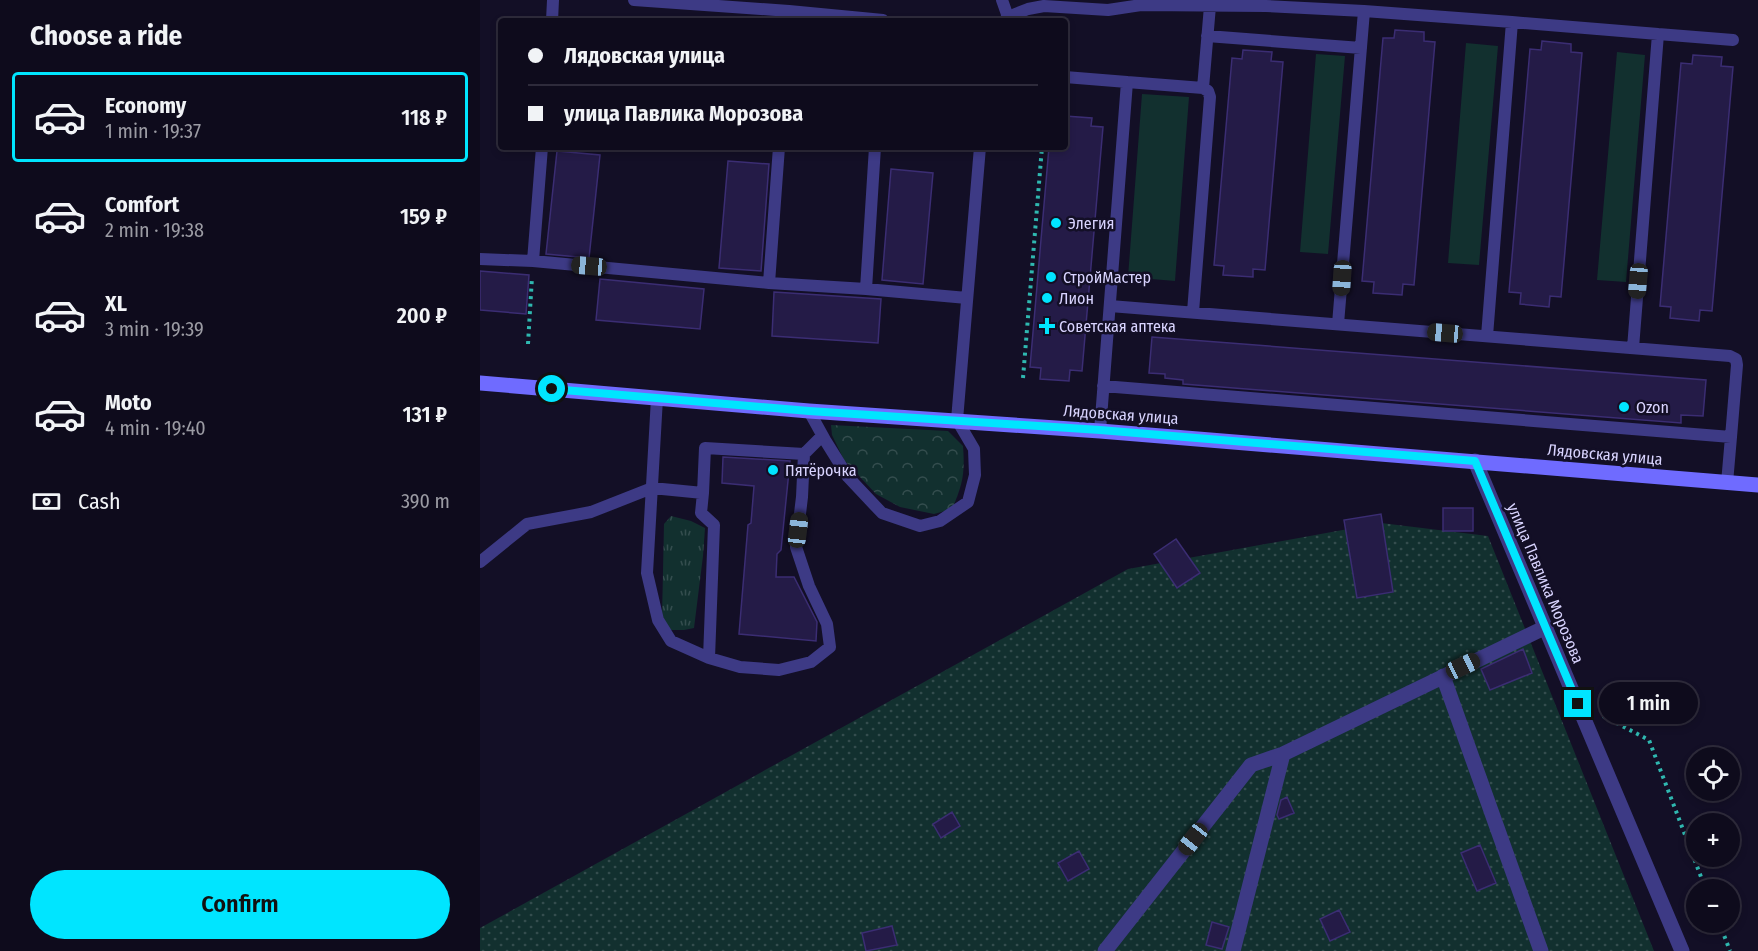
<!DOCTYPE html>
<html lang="en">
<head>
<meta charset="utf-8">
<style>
  :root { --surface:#0e0b1c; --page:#171425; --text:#f1f3f6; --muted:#9b9ba3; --line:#2e2b3b; --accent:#00e5ff }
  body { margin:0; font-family:"Fira Sans Condensed",sans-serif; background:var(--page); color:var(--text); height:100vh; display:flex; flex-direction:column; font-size:22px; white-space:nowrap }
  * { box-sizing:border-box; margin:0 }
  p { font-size:20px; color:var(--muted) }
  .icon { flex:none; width:33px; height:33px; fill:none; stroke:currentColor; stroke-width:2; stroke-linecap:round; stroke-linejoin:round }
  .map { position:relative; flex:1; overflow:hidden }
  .side { display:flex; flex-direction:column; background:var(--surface); width:480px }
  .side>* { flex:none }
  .top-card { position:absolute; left:18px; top:18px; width:570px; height:132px; border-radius:6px; box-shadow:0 3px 9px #0003,0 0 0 2px var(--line); display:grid; align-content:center; height:132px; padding:0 30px; background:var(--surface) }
  .fabs { position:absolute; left:1206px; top:747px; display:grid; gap:12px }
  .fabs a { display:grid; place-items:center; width:54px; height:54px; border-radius:50%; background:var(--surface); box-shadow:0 3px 9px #0003,0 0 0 2px var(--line); font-size:30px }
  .end { position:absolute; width:27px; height:27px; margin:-14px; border:8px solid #00e5ff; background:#111; box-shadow:0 0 0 3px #111 }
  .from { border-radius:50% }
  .bubble { position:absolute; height:42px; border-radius:21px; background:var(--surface); box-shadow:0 3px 9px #0003,0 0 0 2px var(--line); font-size:20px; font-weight:600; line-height:42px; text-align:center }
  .car { position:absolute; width:18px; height:36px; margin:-18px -9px; border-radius:8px; box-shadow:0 0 4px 2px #0007; background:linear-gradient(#222 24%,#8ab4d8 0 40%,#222 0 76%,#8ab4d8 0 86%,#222 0) }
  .top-card b { display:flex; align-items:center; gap:21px; height:57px; font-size:22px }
  .top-card b+b { border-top:2px solid var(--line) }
  .top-card i { width:15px; height:15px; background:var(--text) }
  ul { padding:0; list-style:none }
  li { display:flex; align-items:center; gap:18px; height:90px; margin:0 12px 9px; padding:0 18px; border:3px solid transparent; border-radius:6px }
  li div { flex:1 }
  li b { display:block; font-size:22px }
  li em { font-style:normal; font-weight:600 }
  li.active { border-color:var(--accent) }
  li>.icon { width:54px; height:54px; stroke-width:1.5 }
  h2 { padding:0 30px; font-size:27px; line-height:72px }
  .pay { display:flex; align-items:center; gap:15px; height:66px; padding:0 30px; font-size:22px }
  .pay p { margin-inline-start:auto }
  .primary-button { display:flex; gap:12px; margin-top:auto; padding:12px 30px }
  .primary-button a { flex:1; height:69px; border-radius:36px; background:var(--accent); color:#111; font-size:24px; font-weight:600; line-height:69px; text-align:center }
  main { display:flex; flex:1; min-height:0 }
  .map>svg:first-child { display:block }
</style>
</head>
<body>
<main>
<section class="side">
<h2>Choose a ride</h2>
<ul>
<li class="active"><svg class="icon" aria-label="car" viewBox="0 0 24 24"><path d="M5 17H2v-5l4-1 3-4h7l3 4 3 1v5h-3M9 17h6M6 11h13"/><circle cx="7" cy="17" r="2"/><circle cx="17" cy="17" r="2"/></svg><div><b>Economy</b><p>1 min · 19:37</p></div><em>118 ₽</em></li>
<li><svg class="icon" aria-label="car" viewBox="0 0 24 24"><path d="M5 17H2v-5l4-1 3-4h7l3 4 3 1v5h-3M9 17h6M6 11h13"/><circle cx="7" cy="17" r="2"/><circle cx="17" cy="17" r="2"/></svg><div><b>Comfort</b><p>2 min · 19:38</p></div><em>159 ₽</em></li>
<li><svg class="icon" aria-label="car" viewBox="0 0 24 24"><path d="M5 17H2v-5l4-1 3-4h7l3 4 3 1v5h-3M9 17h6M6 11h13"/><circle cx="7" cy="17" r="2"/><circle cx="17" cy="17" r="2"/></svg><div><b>XL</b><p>3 min · 19:39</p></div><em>200 ₽</em></li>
<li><svg class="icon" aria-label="car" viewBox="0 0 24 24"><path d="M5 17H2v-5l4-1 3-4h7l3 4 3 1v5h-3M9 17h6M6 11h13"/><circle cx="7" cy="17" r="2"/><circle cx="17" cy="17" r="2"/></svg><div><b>Moto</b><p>4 min · 19:40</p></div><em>131 ₽</em></li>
</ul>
<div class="pay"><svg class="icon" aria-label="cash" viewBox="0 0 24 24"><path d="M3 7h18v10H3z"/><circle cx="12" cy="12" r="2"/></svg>Cash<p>390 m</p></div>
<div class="primary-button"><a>Confirm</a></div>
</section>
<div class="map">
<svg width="1278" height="951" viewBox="0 0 1278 951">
  <defs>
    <pattern id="grass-tufts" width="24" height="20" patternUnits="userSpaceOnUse" patternTransform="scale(1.5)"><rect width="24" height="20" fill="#12302f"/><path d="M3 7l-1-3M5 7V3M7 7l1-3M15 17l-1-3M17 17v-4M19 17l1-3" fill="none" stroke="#344d4e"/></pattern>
    <pattern id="forest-crowns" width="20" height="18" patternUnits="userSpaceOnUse" patternTransform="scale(1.5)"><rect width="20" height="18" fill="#12302f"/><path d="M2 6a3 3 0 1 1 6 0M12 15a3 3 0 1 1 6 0" fill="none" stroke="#344d4e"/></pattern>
    <pattern id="garden-dots" width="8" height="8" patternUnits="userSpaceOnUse" patternTransform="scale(1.5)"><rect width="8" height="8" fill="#12302f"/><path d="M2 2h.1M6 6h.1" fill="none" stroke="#344d4e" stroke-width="1.8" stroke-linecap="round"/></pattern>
  </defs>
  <rect width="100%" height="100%" fill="#130f26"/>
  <path fill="url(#grass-tufts)" d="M191,516L211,521L225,528L223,556L214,628L204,630H188L182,618L184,524Z"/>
  <path fill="url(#forest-crowns)" d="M351,425L468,431L483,446C485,473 483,484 472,509L454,514L420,507L396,494L364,460L352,435Z"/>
  <path fill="#12302f" d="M986,43L1018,46L999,265L968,263Z
    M1137,52L1165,55L1146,282L1117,280Z
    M836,54L865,56L848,254L820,252Z
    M662,94L709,97L695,281L648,277Z"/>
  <path fill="url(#garden-dots)" d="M901,523L1008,536L1174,951H0V928L648,569Z"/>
  <path fill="#241b47" stroke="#3b2d73" stroke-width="1.5" d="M915,30L944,32V41L955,42L934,285L923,284L922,295L893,293L894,282L882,281L903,38H914Z
    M1062,41L1091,44V52L1102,53L1081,297L1070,296L1069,307L1040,304L1041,293L1029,292L1050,49L1061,50Z
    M763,50L792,52L791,61L803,62L785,270L773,269V277L743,275L744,266L734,265L752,58L762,59Z
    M1213,55L1242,57L1241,66L1253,67L1232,311L1220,310L1219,321L1190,318L1191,307L1180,306L1201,63L1212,64Z
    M585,116L612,118L611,126L623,127L602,371L590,370L589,381L560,379L561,368L550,367L569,147H585Z
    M77,151L120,155L109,258L66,254Z
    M248,161L289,164L281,271L239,268Z
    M411,169L453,173L443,284L402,280Z
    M0,271L49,275L46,314L0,310Z
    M120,279L224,289L220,329L116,320Z
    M294,292L401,299L398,343L292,336Z
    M672,337L1226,380L1223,416L1201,415V423L703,384V380L685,378V374L669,373Z
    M243,457L310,461L301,550L297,554L296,577H314L337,622L336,641L259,634L268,525L271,523L274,486L242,483Z
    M963,508H993V531H963Z
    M901,514L913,592L877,598L864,520Z
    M696,539L720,573L697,588L674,554Z
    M1043,649L1052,673L1010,690L1001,669Z
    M807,797L814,813L799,819L797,815L801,800Z
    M472,812L480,826L461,838L453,824Z
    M1000,845L1016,883L997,891L981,853Z
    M599,851L609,869L588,881L578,863Z
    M859,910L870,932L850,941L840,919Z
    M732,922L749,927L742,949L726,945Z
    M412,926L417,945L386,951L382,933Z"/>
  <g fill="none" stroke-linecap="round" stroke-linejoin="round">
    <path stroke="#2fb8b0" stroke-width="4" stroke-dasharray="3 4.5" stroke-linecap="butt" d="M48,344L52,277
      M543,378L562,147
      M1123,716L1169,740L1226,890
      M1239,922L1250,951"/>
    <path stroke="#3d3a85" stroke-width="12" d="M154,0L309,11
      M522,0L528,17
      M72,21L73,0
      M308,21L309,11L403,20
      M524,21L528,17L548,9L564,6L628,10L661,5L786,6L884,11
      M1178,34L1253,40
      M727,36L881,48
      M585,77L647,82L620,431
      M647,82L723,88L728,91L730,97L713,312
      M723,88L730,6
      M62,147L53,261L289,283L299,147
      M395,147L386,289L487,298
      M0,259L53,261
      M289,283L386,289
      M630,306L1250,356L1256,359L1257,365L1251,437
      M858,324L884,11L1032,22
      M1007,336L1032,22L1178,34L1153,348
      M623,386L1251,437L1247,483
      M177,398L167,573L178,620L191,641L229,658L260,667L299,670L331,662L350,647L347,624L329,586L316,547L322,497L324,454L342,436
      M329,411L345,440L368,477L402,513L440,526L460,521L488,502L495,475L494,449L477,420L500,147
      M223,493L221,513L234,525L229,658
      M0,562L47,524L111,512L172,488L223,493L225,448L324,454"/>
    <path stroke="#3d3a85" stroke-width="15" d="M995,461L1202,951
      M963,676L1061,951
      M625,951L771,765L803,754L1066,627
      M753,951L803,754"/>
    <path stroke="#6f6bff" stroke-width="15" d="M0,383L329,411L620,431L1278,485"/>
  </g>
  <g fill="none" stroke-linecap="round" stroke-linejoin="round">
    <path stroke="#00e5ff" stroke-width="8" d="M72,389L329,411L620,430L995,461L1098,704"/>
  </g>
  <g fill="#00e5ff" stroke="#130f26" stroke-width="2">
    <circle cx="576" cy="223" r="6"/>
    <circle cx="571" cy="277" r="6"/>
    <circle cx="567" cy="298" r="6"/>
    <path d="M564 317h6v6h6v6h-6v6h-6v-6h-6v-6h6z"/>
    <circle cx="1144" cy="407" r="6"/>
    <circle cx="293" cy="470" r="6"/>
  </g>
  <g text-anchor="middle" stroke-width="5" stroke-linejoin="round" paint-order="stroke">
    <g font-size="16" fill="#d9d4ff" stroke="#130f26" text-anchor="start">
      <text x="588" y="229">Элегия</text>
      <text x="583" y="283">СтройМастер</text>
      <text x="579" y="304">Лион</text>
      <text x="579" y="332">Советская аптека</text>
      <text x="1156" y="413">Ozon</text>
      <text x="305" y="476">Пятёрочка</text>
    </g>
    <g font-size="16" fill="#d9d4ff" stroke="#130f26">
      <text transform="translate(641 414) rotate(4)" y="6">Лядовская улица</text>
      <text transform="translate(1125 454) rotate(5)" y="6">Лядовская улица</text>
      <text transform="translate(1066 583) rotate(67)" y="6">улица Павлика Морозова</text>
    </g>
  </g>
</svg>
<div class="fabs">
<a><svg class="icon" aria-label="locate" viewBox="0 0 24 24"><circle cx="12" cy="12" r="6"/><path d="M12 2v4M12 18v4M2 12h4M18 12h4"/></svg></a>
<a>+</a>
<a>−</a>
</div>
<i class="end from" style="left:72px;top:389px"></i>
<i class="end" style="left:1098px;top:704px"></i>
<div class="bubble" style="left:1119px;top:682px;width:99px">1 min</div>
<i class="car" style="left:109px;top:266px;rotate:275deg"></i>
<i class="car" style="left:862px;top:278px;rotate:184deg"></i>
<i class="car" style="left:1158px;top:281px;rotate:185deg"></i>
<i class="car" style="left:965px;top:333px;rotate:275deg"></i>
<i class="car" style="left:318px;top:530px;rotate:7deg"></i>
<i class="car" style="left:983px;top:666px;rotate:65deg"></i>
<i class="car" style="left:713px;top:839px;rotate:218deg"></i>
<div class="top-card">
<b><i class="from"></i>Лядовская улица</b>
<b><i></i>улица Павлика Морозова</b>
</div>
</div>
</main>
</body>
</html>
